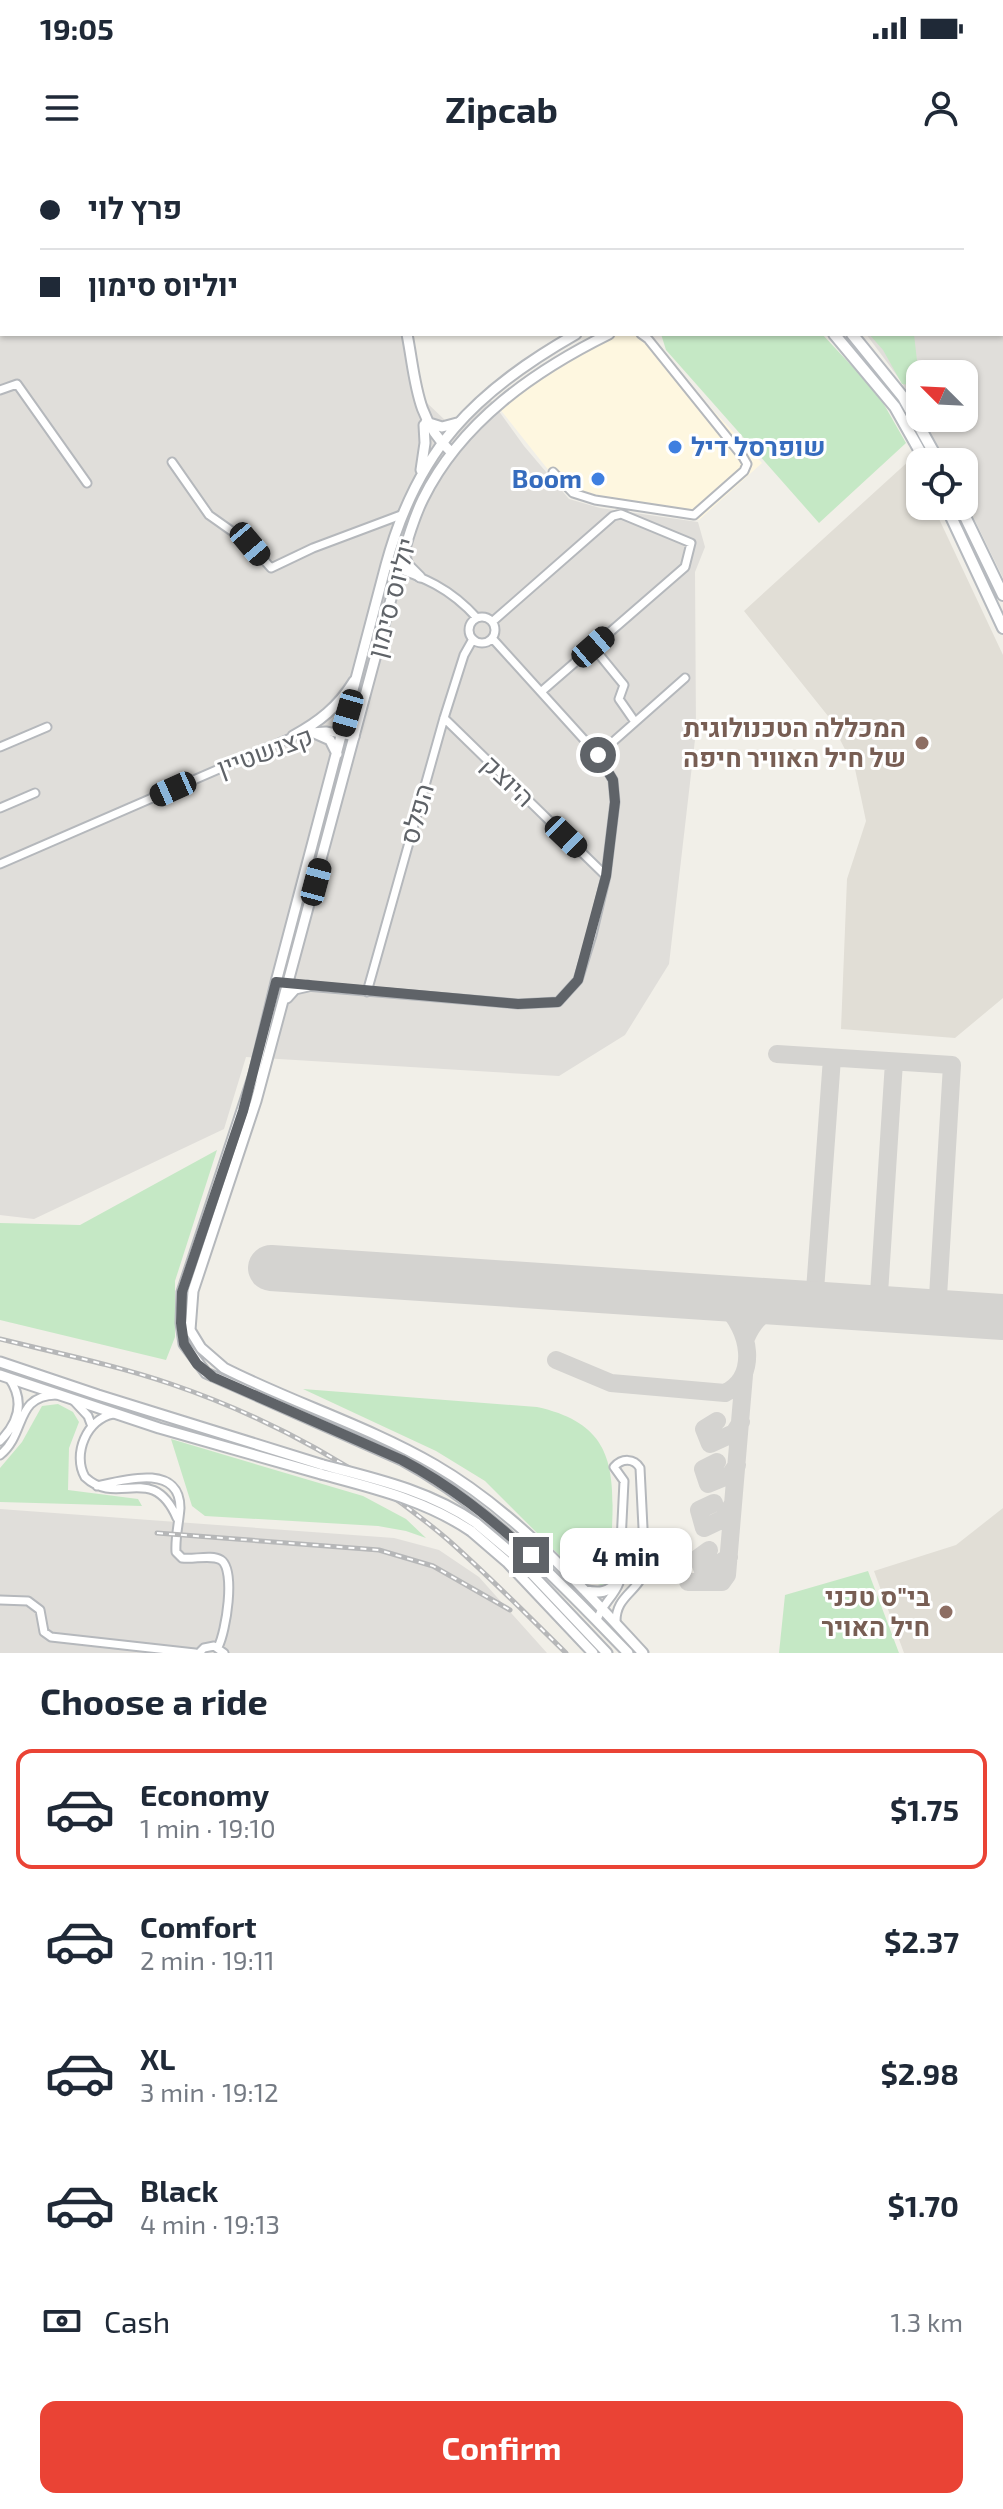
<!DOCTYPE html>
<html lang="en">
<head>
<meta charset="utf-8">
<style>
  :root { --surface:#fff; --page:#f2f2f3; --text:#1f2937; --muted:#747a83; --line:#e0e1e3; --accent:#ea4335 }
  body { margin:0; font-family:"Exo 2",Heebo,sans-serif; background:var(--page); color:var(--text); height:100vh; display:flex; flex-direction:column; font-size:30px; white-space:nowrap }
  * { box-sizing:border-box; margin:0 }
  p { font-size:26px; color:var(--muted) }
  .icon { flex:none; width:44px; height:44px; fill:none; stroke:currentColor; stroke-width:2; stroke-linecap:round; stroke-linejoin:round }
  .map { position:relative; height:1493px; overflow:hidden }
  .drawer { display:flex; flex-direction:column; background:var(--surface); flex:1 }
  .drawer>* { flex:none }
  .hud { position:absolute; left:0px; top:0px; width:1004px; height:176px; box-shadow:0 2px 6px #0004; display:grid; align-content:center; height:176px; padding:0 40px; background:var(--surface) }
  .needle { width:52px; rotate:294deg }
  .buttons { position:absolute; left:906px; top:200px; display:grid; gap:16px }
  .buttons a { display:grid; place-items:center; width:72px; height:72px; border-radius:16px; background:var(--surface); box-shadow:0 2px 6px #0004; font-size:40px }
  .end { position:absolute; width:36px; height:36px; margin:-18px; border:10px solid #5f6368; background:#fff; box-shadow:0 0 0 4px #fff }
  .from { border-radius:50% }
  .bubble { position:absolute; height:56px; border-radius:16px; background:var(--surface); box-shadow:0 2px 6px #0004; font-size:26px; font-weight:700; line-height:56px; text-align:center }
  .car { position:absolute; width:24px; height:48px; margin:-24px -12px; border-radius:10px; box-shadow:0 0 6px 2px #0007; background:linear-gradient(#222 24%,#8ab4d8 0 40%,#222 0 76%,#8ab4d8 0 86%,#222 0) }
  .hud b { display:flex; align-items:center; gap:28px; height:76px; font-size:30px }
  .hud b+b { border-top:2px solid var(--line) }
  .hud i { width:20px; height:20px; background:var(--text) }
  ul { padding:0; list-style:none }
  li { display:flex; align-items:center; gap:24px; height:120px; margin:0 16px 12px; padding:0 24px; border:4px solid transparent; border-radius:16px }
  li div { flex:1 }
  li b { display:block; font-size:30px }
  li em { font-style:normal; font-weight:700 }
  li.active { border-color:var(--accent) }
  li>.icon { width:72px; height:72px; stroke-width:1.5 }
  h2 { padding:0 40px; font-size:36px; line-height:96px }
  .pay { display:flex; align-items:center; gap:20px; height:88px; padding:0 40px; font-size:30px }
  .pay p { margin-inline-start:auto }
  .primary-button { display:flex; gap:16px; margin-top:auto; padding:16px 40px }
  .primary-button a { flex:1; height:92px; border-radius:16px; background:var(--accent); color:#fff; font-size:32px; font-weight:700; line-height:92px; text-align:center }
  .status { display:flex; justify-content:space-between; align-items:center; height:56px; padding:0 40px; background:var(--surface); direction:ltr }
  .status svg { height:22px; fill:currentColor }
  header { display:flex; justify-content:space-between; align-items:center; height:104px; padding:0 40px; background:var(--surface); font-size:36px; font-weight:700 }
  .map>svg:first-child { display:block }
</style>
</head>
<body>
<div class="status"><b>19:05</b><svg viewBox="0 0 49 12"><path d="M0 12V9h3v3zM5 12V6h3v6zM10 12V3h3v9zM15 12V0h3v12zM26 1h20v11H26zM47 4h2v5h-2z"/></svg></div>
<header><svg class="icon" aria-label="menu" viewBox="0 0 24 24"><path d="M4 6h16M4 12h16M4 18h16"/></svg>Zipcab<svg class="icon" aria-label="person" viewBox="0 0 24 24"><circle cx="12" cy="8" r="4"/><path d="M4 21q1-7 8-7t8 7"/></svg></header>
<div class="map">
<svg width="1003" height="1493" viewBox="0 0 1003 1493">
  <rect width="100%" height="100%" fill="#f1efe8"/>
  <path fill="#fef7e0" d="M617,174H642L762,303L699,360L600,346L569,336L499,248L542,213Z"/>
  <path fill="#e0deda" d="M0,0H365L366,2H2V174H408L426,242L447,262L452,260L485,232L524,286L569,339L600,348L698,362L705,387L695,412L696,571L669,804L625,875L559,916L246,897L224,969L34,1059L0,1055Z
    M643,0H1003V418L964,338V302H945L921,258H964V214H920V255L901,221L866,174H1002V2Z
    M0,1349L394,1378L439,1390L479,1417L547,1493H0Z"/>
  <path fill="#e1ded6" d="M911,299L920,319V346H933L1003,495V838L955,878L841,869L847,719L866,661L855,609L828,556L744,451Z
    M1003,1348V1493H904L874,1411L956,1385Z"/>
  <path fill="#c5e8c5" d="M661,174H822L878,234L906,283L819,363L666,190Z
    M869,174H914L919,219L910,225L902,224L883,190Z
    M217,990L175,1121V1177L166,1200L0,1160V1063L80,1065Z
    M303,1229L537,1247C609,1263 615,1302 612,1368C611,1386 613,1406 608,1424L601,1425L583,1419L485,1321L436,1291Z
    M58,1244L73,1252L79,1262L69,1288L68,1330L138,1339L142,1346L0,1342V1308L22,1282L42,1246Z
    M171,1279L363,1336L406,1359L426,1378L406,1371L378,1366L205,1356L192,1346Z
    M868,1411L899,1493H779L785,1435Z"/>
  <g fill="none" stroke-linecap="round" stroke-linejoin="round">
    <path stroke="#d4d3d0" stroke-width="18" d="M777,894L952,905L937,1153
      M814,1144L832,898
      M878,1149L894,902
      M746,1178C754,1159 765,1151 783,1142
      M556,1200L611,1223L725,1233C759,1217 750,1168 724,1146C719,1143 713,1140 707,1137
      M717,1261L704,1269L710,1284L734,1273L741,1262
      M717,1302L703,1309L708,1324L730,1315L737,1305
      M714,1343L699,1350L704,1368L723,1359L733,1344
      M709,1390L698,1398L704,1413L729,1397
      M688,1422H722L727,1415L744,1215"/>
    <path stroke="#d4d3d0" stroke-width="46" d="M271,1108L1003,1157"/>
    <defs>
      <path id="minor" d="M779,0L780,2
        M980,0L982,2
        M996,0L998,2
        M157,2L161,0
        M873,2L876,0
        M1002,5L1003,6
        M1002,19L1003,20
        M0,87L2,86
        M0,230L17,224L87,323
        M172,302L209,355L250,384L271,408L313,388L401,355
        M553,312L573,333L595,340L694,355L744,311L747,304L743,297L648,179L641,174
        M386,405C424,417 450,428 477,458
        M469 470a13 13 0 1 1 26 0a13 13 0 1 1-26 0Z
        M492,462L613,356L621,354L691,383L685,407L542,531
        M593,487L624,525L619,539L635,562
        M444,558L606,716
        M311,572L326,571L355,577
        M0,587L47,567
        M598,595L685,518
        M0,648L35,633
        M0,704L295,576
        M306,826L518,844L558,842L578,820L592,775L606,716L615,642L613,620L598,595L492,478
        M367,832L444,558L464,495L473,479
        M74,1241L88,1256L91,1264
        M113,1254C87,1259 72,1294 85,1317C118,1348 152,1301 177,1358
        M0,1281C19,1262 25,1241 9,1218
        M0,1295C27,1273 14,1236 56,1235
        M97,1326C123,1320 180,1303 180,1348C179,1363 175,1377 176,1392L182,1398C193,1400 211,1394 221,1400C236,1410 226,1472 218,1487
        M0,1440L28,1441L40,1450L44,1472L51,1477L195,1493
        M597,1461C600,1446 614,1437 619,1423L624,1321L614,1307C622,1298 634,1298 640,1308L645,1408C639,1433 615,1435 616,1463
        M199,1493L204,1488L214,1486L224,1493"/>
      <path id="tertiary" d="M371,0L372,2
        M407,174C416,220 415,259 452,293
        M576,174C474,232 417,290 386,405L276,822L254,914L182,1132L181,1163L184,1184L206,1213L402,1300C491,1348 558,1421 628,1493
        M609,174C534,211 461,262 423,339C412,361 406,385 399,409L256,941L193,1131L190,1170L201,1188L224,1208C293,1243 368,1266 435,1305C516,1352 580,1425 643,1493
        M426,262L442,267L457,263
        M421,310L425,283L424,265
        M404,394L408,405L420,417
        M312,572L330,580L337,594
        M293,576C319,562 338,547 354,521
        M287,838L295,829L308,826
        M0,1202L98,1235L323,1305
        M0,1215L159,1268L321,1314
        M476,1363L514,1395L607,1493
        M471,1371L507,1402L593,1493
        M584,1430C599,1434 609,1433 619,1420"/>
      <path id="secondary" d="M604,0L607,2
        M628,0L630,2
        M834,174L895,247L926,302
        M852,174L903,237L939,302
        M946,346L1003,468
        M960,346L1003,435"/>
    </defs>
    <use href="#minor" stroke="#b5b8bc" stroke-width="11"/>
    <use href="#tertiary" stroke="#b5b8bc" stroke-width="13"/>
    <use href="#secondary" stroke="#b6babf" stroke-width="14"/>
    <use href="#minor" stroke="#fff" stroke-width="7"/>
    <use href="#tertiary" stroke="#fff" stroke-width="9"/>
    <use href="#secondary" stroke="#fff" stroke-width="10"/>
    <defs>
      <path id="rail" d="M0,1179C57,1193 115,1205 171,1224C271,1258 367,1311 447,1379C488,1415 527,1455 566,1493
        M157,1373L379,1390L433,1406L510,1450"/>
    </defs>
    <use href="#rail" stroke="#b6b7b8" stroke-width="5"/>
    <use href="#rail" stroke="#fff" stroke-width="2" stroke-dasharray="6" stroke-linecap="butt"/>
    <defs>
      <path id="tertiary-bridge" d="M323,1305C377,1319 430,1331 476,1363
        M321,1314C373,1328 425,1340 471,1371"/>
    </defs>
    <use href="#tertiary-bridge" stroke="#b5b8bc" stroke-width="13" stroke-linecap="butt"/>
    <use href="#tertiary-bridge" stroke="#fff" stroke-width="9"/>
  </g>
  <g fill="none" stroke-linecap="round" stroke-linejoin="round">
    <path stroke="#5f6368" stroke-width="10" d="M531,1395C491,1358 451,1326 402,1300L213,1217L197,1204L184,1184L181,1163L182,1132L243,951L276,822L518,844L558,842L578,820L606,716L615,642L613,620L598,595"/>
  </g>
  <g fill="#3f7fe0" stroke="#fff" stroke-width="3">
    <circle cx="675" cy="287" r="8"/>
    <circle cx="598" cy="319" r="8"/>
  </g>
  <g fill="#8d6e63" stroke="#fff" stroke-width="3">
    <circle cx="922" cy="583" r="8"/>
    <circle cx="946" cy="1452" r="8"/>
  </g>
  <g text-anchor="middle" stroke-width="6" stroke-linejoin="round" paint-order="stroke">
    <g font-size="26" font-weight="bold" fill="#366cbe" stroke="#fff" text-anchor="start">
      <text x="691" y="296">שופרסל דיל</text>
      <text x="582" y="328" text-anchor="end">Boom</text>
    </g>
    <g font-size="26" fill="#5f6368" stroke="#fff">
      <text transform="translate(392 438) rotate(-75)" y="9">יוליוס סימון</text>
      <text transform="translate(265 592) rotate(-20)" y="9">קצנשטיין</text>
      <text transform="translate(508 621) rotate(44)" y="9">היוצק</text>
      <text transform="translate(417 654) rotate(-74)" y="9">הפלס</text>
    </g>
    <g font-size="26" font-weight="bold" fill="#785e54" stroke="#fff" text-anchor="end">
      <text x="906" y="577">המכללה הטכנולוגית<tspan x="906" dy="30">של חיל האוויר חיפה</tspan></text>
      <text x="930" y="1446">בי"ס טכני<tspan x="930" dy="30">חיל האויר</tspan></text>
    </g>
  </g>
</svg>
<div class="buttons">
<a><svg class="needle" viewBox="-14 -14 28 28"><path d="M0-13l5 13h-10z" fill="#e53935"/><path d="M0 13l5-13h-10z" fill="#747a83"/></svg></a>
<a><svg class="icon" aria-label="locate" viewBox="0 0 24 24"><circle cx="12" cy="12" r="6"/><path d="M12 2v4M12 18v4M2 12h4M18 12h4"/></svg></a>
</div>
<i class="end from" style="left:598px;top:595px"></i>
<i class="end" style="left:531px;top:1395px"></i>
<div class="bubble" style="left:560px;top:1368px;width:132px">4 min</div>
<i class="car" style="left:250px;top:384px;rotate:140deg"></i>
<i class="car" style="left:593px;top:487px;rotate:49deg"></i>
<i class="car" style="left:348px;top:553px;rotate:196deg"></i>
<i class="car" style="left:173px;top:629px;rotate:246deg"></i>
<i class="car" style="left:566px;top:677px;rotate:134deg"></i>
<i class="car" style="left:316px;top:722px;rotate:15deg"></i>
<div class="hud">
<b><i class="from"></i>פרץ לוי</b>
<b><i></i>יוליוס סימון</b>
</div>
</div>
<section class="drawer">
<h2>Choose a ride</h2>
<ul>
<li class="active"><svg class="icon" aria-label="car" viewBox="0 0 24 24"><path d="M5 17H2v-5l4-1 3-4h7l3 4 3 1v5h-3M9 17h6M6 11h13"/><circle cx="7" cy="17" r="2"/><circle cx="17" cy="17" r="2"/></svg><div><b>Economy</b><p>1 min · 19:10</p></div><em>$1.75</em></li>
<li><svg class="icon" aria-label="car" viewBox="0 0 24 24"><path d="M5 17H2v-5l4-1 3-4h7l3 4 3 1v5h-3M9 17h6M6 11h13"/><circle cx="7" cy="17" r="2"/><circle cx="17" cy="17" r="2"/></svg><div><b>Comfort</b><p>2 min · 19:11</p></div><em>$2.37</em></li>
<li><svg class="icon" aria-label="car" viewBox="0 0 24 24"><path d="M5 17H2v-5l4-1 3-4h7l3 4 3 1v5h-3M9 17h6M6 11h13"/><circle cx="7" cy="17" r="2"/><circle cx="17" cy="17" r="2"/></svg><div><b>XL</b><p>3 min · 19:12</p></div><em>$2.98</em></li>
<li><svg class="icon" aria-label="car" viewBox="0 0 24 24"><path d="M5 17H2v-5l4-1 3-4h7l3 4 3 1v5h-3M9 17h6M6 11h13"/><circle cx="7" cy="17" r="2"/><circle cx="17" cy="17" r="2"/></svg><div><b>Black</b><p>4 min · 19:13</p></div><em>$1.70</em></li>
</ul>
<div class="pay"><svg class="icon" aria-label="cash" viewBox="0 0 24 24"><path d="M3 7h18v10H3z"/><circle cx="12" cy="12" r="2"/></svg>Cash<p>1.3 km</p></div>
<div class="primary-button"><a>Confirm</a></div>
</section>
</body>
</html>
